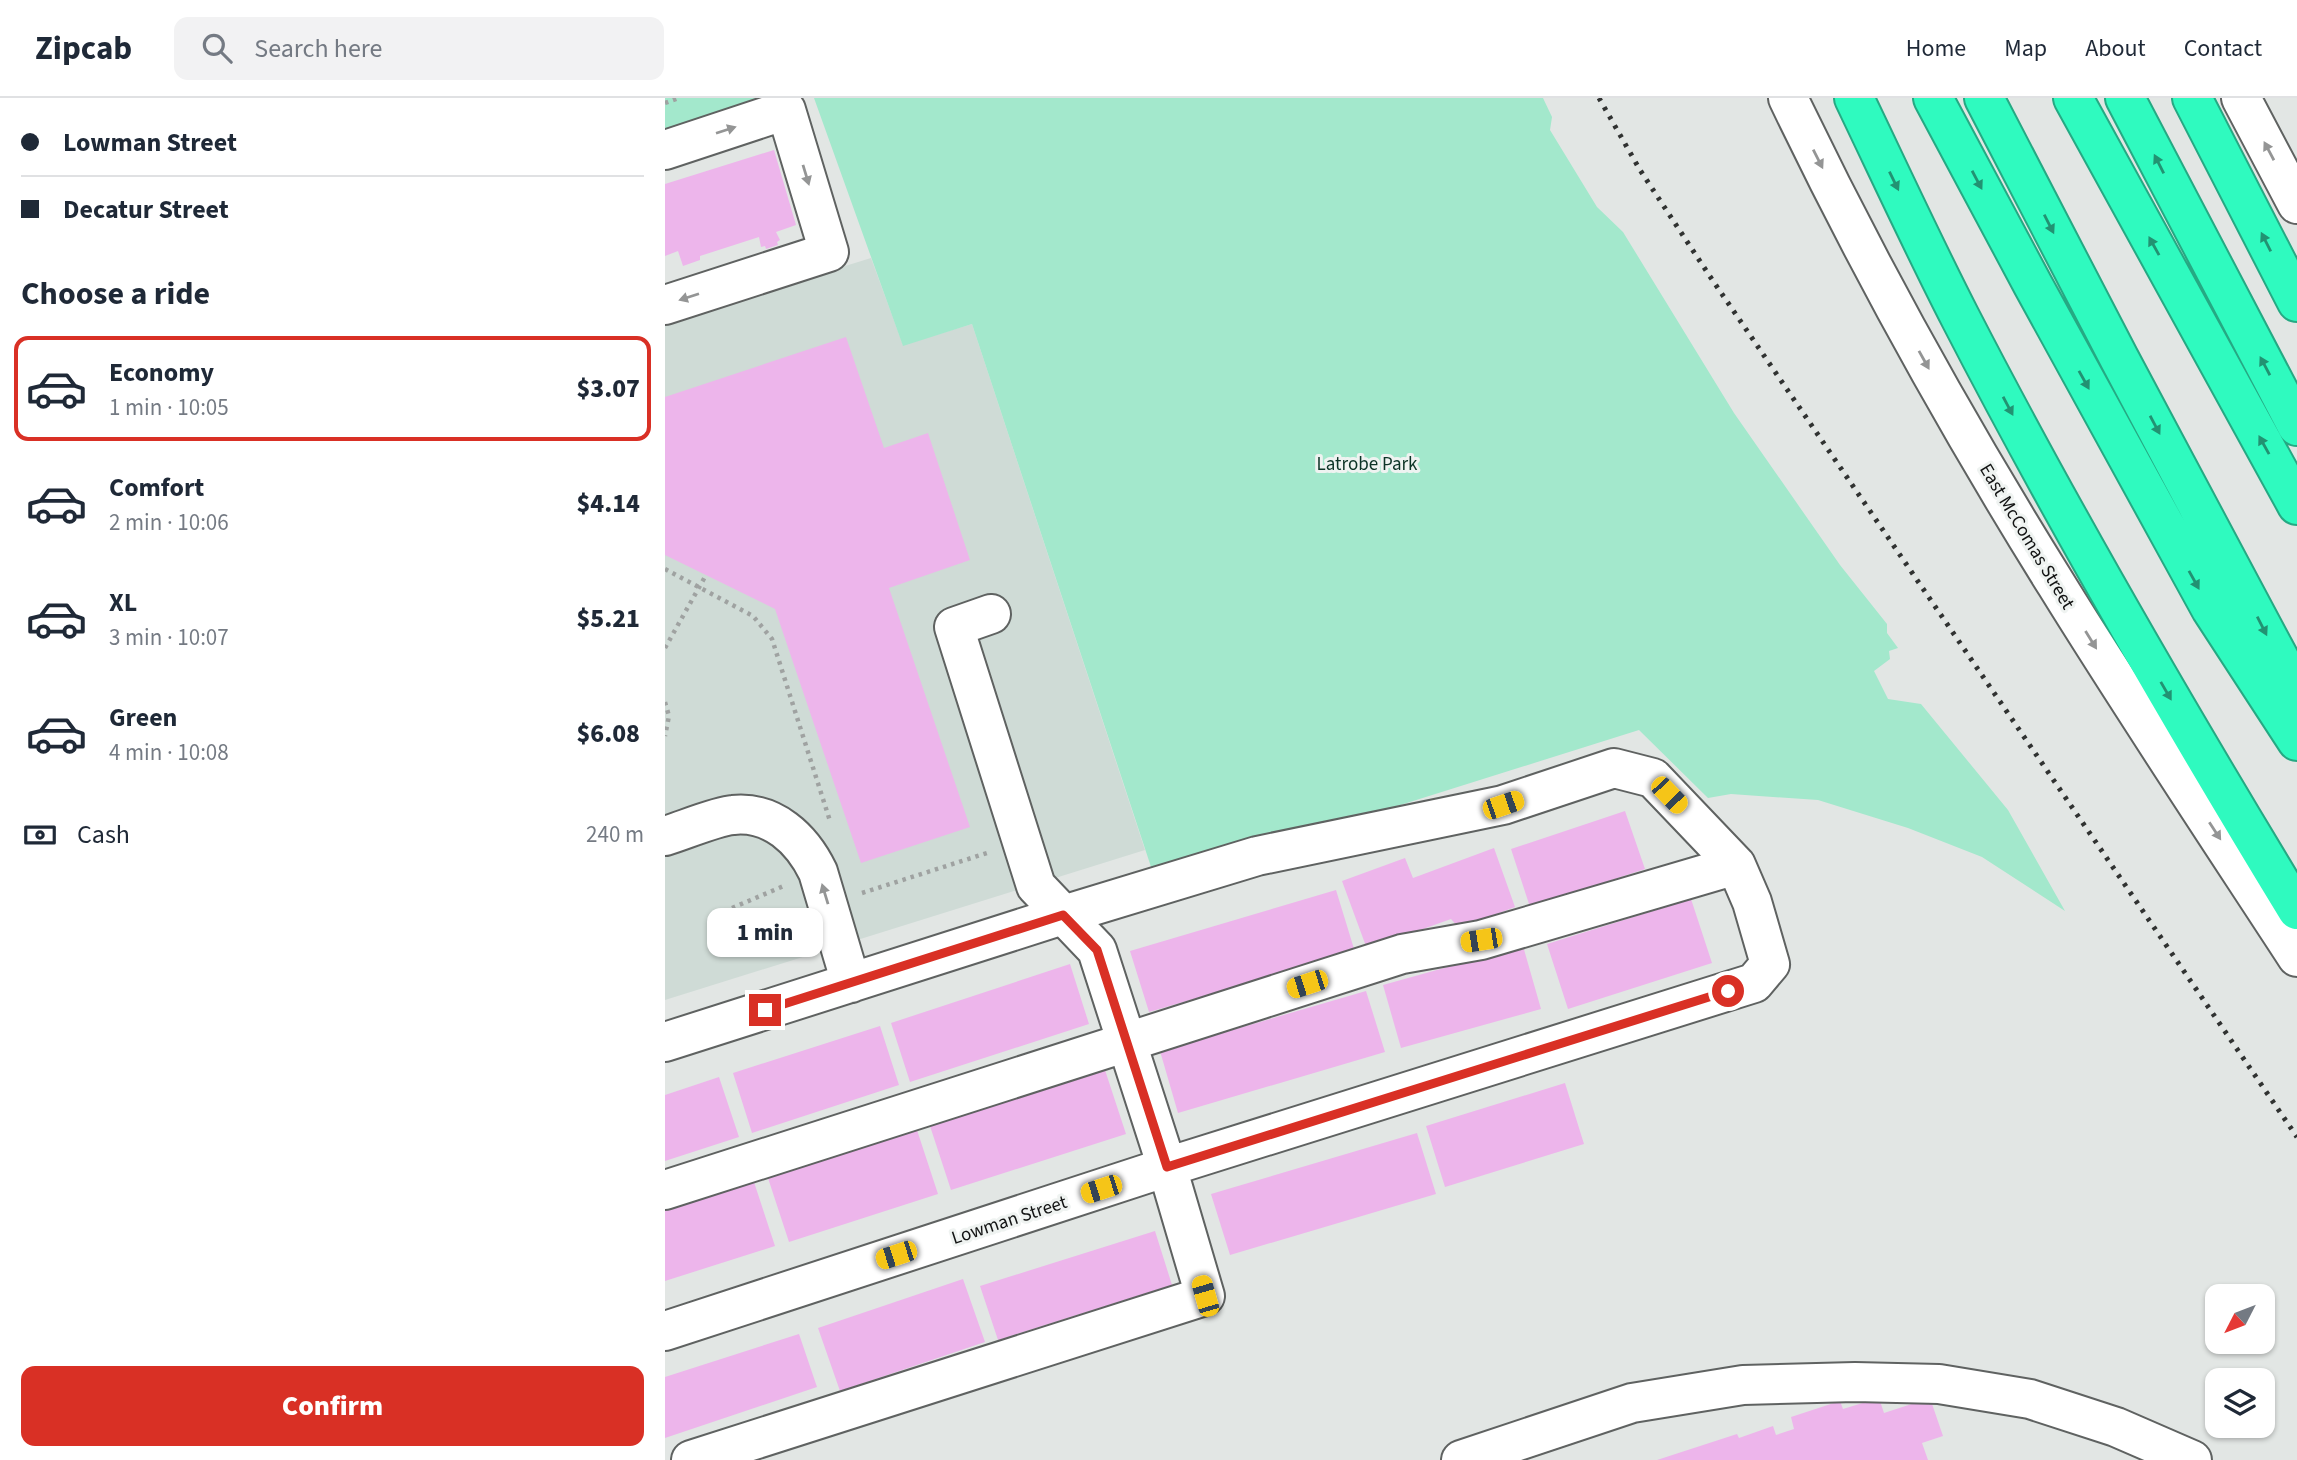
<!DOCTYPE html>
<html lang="en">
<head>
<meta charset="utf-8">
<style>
  :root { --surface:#fff; --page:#f2f2f3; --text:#1f2937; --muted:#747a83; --line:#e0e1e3; --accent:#d93025 }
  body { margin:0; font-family:"Source Sans 3",sans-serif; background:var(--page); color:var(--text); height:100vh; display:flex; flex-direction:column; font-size:26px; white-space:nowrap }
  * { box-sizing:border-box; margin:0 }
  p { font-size:23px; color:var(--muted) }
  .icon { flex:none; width:38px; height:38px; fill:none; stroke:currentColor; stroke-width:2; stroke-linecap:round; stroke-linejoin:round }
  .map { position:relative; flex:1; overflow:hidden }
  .drawer { display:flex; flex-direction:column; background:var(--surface); width:665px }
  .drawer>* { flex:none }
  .guide { display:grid; align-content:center; height:154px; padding:0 21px; background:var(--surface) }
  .needle { width:46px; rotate:228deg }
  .buttons { position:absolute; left:1540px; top:1186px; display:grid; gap:14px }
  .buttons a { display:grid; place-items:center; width:70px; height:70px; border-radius:14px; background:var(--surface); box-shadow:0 2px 5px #0004; font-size:35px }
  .end { position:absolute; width:32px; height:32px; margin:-16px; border:9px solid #d93025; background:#fff; box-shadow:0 0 0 4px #fff }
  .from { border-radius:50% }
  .bubble { position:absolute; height:49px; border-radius:14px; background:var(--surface); box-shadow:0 2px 5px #0004; font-size:23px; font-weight:800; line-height:49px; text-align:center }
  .car { position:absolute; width:21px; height:42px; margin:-21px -10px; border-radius:9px; box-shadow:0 0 5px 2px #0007; background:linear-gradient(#f5c518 24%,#345 0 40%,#f5c518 0 76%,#345 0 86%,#f5c518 0) }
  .guide b { display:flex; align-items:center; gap:24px; height:66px; font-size:26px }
  .guide b+b { border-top:2px solid var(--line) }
  .guide i { width:18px; height:18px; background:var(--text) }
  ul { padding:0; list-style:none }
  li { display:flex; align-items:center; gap:21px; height:105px; margin:0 14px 10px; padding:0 7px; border:4px solid transparent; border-radius:14px }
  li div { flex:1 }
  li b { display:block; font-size:26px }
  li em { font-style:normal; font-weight:800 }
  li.on { border-color:var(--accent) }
  li>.icon { width:63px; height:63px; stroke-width:1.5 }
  h2 { padding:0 21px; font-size:32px; line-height:84px }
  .pay { display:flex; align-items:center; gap:18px; height:77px; padding:0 21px; font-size:26px }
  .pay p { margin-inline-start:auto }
  .cta { display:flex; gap:14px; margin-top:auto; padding:14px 21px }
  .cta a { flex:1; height:80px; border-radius:14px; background:var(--accent); color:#fff; font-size:28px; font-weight:800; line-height:80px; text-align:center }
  header { display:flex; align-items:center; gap:42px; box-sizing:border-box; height:98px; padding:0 35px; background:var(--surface); border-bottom:2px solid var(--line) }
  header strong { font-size:33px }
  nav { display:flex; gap:38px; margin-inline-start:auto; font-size:24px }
  .search { width:490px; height:63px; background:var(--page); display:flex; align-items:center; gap:18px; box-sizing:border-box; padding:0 24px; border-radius:14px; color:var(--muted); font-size:26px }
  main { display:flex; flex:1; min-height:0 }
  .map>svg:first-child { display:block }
</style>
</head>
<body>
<header>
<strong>Zipcab</strong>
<div class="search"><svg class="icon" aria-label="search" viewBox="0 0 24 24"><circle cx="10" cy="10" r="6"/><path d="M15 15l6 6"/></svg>Search here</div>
<nav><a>Home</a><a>Map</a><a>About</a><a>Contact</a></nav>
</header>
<main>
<section class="drawer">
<div class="guide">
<b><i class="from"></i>Lowman Street</b>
<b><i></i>Decatur Street</b>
</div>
<h2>Choose a ride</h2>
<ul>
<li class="on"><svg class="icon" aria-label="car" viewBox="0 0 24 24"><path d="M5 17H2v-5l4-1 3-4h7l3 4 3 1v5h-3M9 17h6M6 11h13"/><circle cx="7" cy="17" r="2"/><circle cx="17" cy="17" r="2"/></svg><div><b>Economy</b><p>1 min · 10:05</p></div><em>$3.07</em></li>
<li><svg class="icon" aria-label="car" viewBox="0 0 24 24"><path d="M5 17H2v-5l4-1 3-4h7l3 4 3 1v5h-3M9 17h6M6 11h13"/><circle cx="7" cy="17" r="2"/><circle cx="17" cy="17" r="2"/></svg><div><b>Comfort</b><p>2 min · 10:06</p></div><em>$4.14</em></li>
<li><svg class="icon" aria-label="car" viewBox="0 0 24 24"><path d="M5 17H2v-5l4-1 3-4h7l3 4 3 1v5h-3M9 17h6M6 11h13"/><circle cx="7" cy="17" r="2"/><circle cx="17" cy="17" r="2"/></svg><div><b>XL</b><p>3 min · 10:07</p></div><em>$5.21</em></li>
<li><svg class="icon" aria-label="car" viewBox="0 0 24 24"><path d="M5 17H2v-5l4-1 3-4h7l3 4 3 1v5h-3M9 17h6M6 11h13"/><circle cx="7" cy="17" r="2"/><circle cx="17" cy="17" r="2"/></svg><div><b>Green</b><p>4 min · 10:08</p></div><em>$6.08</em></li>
</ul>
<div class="pay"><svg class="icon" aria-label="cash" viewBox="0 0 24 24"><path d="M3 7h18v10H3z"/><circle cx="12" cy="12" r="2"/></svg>Cash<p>240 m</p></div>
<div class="cta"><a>Confirm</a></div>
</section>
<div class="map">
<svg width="1632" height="1362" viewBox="0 0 1632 1362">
  <rect width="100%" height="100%" fill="#e2e6e4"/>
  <path fill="#cfdbd6" d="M206,160L238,247L307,226L480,752L0,902V224Z"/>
  <path fill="#a3e8cc" d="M0,0H129L0,41Z
    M149,0H878L887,19L885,32L932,109L958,134L1069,315L1175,467L1222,526V535L1233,550L1224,553L1225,561L1209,573L1223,601L1256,606L1343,712L1400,813L1317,759L1243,730L1153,702L1066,696L1043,700L974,632L491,784L307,226L238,248Z"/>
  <path fill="#edb5eb" d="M109,52L131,127L111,134L115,142L112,144L113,147L101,151L100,148L96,149L94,139L35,158V162L18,168L13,153L0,158V86Z
    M181,239L219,350L263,335L305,462L224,490L305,729L196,765L110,511L0,457V299Z
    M960,713L980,771L865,809L846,751Z
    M829,750L850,809L794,830L786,821L702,851L677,783L740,760L748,780Z
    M671,792L690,854L484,914L465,853Z
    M1026,801L1047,865L903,911L882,846Z
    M858,848L876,911L736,950L718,887Z
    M405,866L424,926L245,984L226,925Z
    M701,893L720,954L513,1015L495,953Z
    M215,928L234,987L87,1035L68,975Z
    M439,969L461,1036L286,1092L264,1025Z
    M54,979L74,1039L0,1063V997Z
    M900,985L919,1046L780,1089L761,1028Z
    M251,1029L273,1096L124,1144L102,1077Z
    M752,1035L771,1096L565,1157L546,1096Z
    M88,1081L110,1148L0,1183V1110Z
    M490,1133L507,1187L333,1242L315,1188Z
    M298,1181L320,1244L175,1293L153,1230Z
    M134,1236L152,1289L0,1340V1279Z
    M1214,1300L1219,1315L1265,1300L1278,1338L1257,1345L1263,1362H992L1072,1336L1074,1340L1108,1328L1111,1337L1129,1331L1126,1319L1175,1303L1178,1311Z"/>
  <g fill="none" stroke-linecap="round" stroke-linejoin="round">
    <defs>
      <path id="minor" d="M1123,0C1203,167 1293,329 1391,486C1469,612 1551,735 1632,859
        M1576,0L1632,106
        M0,52L121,12L164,154L0,207
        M0,738C17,733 52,718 68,717C108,713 137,741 153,774L186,885
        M0,944L398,817L592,758L838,707L949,670L988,680L1071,767L1087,804L1105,866L1089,885L502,1069L0,1233
        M0,1092L737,856L816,842L1071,767
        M26,1362L540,1198L502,1069L432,852L371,788L289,529L326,516
        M796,1362L967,1305L1078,1287L1190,1284L1274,1286L1365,1301L1451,1329L1527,1362"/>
      <path id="highway" d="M1189,0C1224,73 1258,147 1295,219C1399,421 1514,618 1632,812
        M1268,0L1368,187L1546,511L1632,643
        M1319,0L1454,260L1632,594
        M1408,0L1632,407
        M1460,0L1632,328
        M1527,0L1632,204"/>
    </defs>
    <use href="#minor" stroke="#5f6261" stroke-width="42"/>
    <use href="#highway" stroke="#25a983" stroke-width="42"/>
    <path stroke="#9fa2a1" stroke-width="4.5" stroke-dasharray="3.5 5" stroke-linecap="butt" d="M0,5L14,0
      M0,471L88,518L107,541L165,723
      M0,550L41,477
      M0,604L4,618L0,638
      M197,795L322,755
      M67,810L121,787"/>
    <use href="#minor" stroke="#fff" stroke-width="38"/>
    <use href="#highway" stroke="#2ffabf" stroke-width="38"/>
    <path stroke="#303231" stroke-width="5" stroke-dasharray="3.5 7" stroke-linecap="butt" d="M934,0L975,72L1044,177L1632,1039"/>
  </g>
  <defs><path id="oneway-solid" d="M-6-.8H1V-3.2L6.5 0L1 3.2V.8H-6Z" transform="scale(1.75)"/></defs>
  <g fill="#949595">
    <use href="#oneway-solid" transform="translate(61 32) rotate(-18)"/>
    <use href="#oneway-solid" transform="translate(1604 53) rotate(-118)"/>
    <use href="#oneway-solid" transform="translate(1153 61) rotate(63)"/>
    <use href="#oneway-solid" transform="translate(141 77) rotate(73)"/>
    <use href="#oneway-solid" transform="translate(24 199) rotate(162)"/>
    <use href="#oneway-solid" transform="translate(1259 262) rotate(61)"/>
    <use href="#oneway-solid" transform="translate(1426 542) rotate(58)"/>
    <use href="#oneway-solid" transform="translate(1550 733) rotate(57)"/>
    <use href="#oneway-solid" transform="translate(160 796) rotate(-107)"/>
  </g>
  <g fill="#229272">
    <use href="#oneway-solid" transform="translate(1494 66) rotate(-117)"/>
    <use href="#oneway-solid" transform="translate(1312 82) rotate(62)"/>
    <use href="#oneway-solid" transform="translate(1229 83) rotate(64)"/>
    <use href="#oneway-solid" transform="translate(1384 126) rotate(63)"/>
    <use href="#oneway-solid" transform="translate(1601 144) rotate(-117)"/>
    <use href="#oneway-solid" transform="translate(1489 148) rotate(-119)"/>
    <use href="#oneway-solid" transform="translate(1600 268) rotate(-118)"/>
    <use href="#oneway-solid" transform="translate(1419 282) rotate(61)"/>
    <use href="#oneway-solid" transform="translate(1343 308) rotate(62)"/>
    <use href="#oneway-solid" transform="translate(1490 327) rotate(62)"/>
    <use href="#oneway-solid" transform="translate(1599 347) rotate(-119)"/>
    <use href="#oneway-solid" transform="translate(1529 482) rotate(61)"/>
    <use href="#oneway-solid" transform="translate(1597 528) rotate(63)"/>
    <use href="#oneway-solid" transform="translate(1501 593) rotate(60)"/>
  </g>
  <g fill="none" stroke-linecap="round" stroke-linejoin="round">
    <path stroke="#d93025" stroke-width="9" d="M100,912L398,817L432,852L502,1069L1063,893"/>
  </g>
  <g text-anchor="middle" stroke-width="6" stroke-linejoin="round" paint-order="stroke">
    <g font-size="19" fill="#0d3427" stroke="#eff3f1">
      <text x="702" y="372">Latrobe Park</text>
    </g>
    <g font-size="19" fill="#121313" stroke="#eff3f1">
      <text transform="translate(1363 438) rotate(59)" y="7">East McComas Street</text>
      <text transform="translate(344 1121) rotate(-18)" y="7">Lowman Street</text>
    </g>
  </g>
</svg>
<div class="buttons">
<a><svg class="needle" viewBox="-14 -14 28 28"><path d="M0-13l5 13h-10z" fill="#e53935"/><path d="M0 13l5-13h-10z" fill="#747a83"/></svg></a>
<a><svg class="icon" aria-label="layers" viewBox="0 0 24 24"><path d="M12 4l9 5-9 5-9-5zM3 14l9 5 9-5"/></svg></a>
</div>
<i class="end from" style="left:1063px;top:893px"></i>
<i class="end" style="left:100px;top:912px"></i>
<div class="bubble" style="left:42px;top:810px;width:116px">1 min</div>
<i class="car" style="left:1004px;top:697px;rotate:136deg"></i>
<i class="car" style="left:838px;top:707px;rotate:71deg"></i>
<i class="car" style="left:816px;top:842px;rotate:261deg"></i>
<i class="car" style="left:642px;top:886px;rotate:252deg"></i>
<i class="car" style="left:436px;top:1091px;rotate:252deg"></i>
<i class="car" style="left:231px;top:1157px;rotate:252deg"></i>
<i class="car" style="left:540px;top:1198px;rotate:344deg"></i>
</div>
</main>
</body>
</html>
